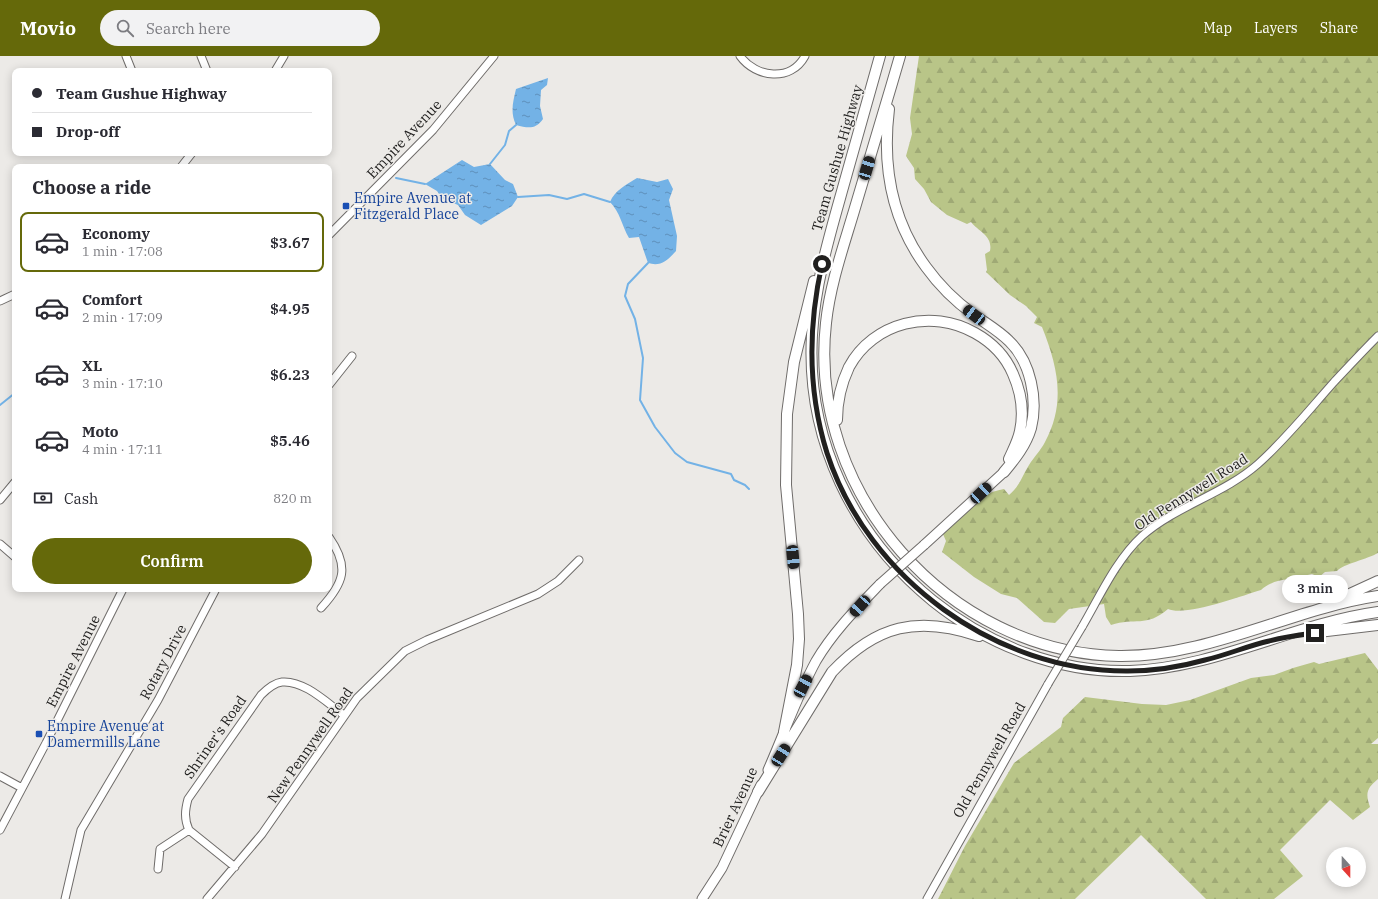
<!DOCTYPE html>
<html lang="en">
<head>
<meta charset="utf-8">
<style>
  :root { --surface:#fff; --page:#f2f2f3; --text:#2b2b33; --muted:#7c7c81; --line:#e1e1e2; --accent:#65690a }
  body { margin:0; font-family:"IBM Plex Serif",serif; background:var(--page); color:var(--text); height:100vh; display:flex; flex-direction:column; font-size:15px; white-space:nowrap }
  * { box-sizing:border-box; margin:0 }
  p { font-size:13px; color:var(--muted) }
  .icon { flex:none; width:22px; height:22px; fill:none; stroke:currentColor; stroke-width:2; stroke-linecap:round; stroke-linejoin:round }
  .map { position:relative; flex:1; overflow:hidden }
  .panel { position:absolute; left:12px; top:108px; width:320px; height:428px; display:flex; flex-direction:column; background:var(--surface); border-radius:8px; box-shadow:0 2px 10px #0003 }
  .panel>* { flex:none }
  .hud { position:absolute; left:12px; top:12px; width:320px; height:88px; border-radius:8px; box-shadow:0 2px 10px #0003; display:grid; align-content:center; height:88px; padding:0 20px; background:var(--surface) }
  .needle { width:26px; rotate:159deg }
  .controls { position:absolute; left:1326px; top:791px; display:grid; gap:8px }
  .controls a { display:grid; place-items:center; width:40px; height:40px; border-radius:50%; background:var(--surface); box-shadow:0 2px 10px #0003; font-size:20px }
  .end { position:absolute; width:18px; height:18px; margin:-9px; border:5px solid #21201f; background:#fff; box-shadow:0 0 0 2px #fff }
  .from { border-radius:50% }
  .bubble { position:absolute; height:28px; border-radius:14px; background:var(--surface); box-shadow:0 2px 10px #0003; font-size:13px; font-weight:600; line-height:28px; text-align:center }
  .car { position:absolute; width:12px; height:24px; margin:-12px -6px; border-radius:5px; box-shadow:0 0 3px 1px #0007; background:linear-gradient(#222 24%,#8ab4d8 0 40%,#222 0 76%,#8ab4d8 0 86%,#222 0) }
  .hud b { display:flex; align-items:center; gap:14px; height:38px; font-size:15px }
  .hud b+b { border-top:1px solid var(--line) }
  .hud i { width:10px; height:10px; background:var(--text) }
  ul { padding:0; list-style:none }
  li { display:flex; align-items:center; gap:12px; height:60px; margin:0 8px 6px; padding:0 12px; border:2px solid transparent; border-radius:8px }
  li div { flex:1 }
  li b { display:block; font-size:15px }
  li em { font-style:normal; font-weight:600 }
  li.on { border-color:var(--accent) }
  li>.icon { width:36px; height:36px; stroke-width:1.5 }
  h2 { padding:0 20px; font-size:18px; line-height:48px }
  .pay { display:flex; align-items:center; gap:10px; height:44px; padding:0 20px; font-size:15px }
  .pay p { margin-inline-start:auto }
  .cta { display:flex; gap:8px; margin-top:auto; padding:8px 20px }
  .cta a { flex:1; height:46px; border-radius:24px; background:var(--accent); color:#fff; font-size:16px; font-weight:600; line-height:46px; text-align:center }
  header { display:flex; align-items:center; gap:24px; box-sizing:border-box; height:56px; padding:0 20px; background:var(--accent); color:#fff }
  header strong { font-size:19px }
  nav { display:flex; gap:22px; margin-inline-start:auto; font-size:14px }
  .search { width:280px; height:36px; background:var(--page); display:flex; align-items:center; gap:10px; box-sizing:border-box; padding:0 14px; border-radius:22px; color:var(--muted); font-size:15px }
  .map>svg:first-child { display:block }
</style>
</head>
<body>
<header>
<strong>Movio</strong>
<div class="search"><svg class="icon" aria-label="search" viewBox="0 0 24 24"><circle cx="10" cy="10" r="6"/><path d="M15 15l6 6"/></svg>Search here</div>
<nav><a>Map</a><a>Layers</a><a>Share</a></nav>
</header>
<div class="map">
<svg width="1378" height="843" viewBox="0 0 1378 843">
  <defs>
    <pattern id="forest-firs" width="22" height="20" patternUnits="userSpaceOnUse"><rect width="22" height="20" fill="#b9c588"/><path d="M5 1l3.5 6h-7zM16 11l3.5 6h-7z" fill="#9fa975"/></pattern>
    <pattern id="water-ripples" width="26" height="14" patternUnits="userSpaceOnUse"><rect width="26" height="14" fill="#73b2e6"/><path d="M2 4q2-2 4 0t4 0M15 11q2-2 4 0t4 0" fill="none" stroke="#5e90ba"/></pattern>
  </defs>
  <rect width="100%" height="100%" fill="#eceae7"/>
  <path fill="url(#forest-firs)" d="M919,0H1378V497C1368,503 1343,508 1337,515L1325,516L1319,521L1312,518L1303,520L1297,525C1286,521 1269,526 1261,534C1241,540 1185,561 1168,553C1146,572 1135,561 1111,569L1106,561L1104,548L1069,553L1055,567L1044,566L1017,542L1001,538L974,521L942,496L946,485L943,478C959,459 978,437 1004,433L1009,439C1020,430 1022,420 1029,409C1034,401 1041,394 1045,386C1066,347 1058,311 1042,271L1034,267L1037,261L1026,250L1010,239L986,216L987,214L985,198L990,195C993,180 979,176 971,166L967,168L947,159L931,146L924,133L915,123L914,112L906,100L912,78L910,62Z
    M1365,597L1378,614V682L1371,688H1378V723C1367,732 1365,737 1370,751L1353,764L1330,744L1280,794L1303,820L1274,843H1206L1141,779L1075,843H938L965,790L1014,707L1061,671L1063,662L1085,641L1142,648L1166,649L1190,644L1251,622L1274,619L1293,612L1314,606L1319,608Z"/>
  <path fill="url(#water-ripples)" d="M548,22L547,29L541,34L540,50L543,63C535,74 528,72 516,69C510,56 513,46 516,33Z
    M462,104L474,111L490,108L505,124L513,128L518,141L512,150L481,169L465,159L458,149L442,142L437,135L425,128Z
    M637,122L657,126L668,123L673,133L669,144L677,180L676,195C668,204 661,211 648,207L639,181L629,182C622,170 620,156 610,146C615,134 626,129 637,122Z"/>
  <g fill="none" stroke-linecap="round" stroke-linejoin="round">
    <path stroke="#73b2e6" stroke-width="2" d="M490,108L505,89L509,75L516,69
      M396,122L425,128
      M518,141L549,139L567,143L584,138L610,146
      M648,207L628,228L625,240L635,263L643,302L640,344L655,371L675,397L687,406L731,418L734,424L745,429L749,433
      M0,349L15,337"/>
    <defs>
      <path id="minor" d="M126,0L132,15
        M201,0L207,15
        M740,0C756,22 791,26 805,0
        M275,15L284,0
        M181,111L192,97
        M329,179L433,74L494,0
        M0,245L15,238
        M329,329L352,300
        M0,444L15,426
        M0,488L15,501
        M321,552C344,527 350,511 329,481
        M1082,571C1100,540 1116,504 1142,480C1176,450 1224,438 1258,408C1286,383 1309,354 1334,326C1349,310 1363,295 1378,280
        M0,720L22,732
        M0,774L46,687L123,533
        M235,811L189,774C184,763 185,754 188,743L261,639C267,633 274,627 282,626C304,624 327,647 344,659
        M158,813L160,793L189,774
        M65,843L81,774L158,644L216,533
        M207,843L262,778L357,642L405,595L427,584L538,538L558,525L579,504
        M927,843L1048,628"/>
      <path id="major" d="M924,489L1004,416
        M768,714C784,678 797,640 816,605C833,576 857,552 880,528
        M702,843L722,812L761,729"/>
      <path id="highway" d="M880,0C868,43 856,86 844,128C830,178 815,227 812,279C806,383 853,480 933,545C988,589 1059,617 1130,615C1216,612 1293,568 1378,556
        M900,0C885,52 869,104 854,155C843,192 830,229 826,267C807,436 948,597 1119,600C1209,601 1291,553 1378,540
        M889,53C882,110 892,165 926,211C939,229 955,245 973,258C985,267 998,274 1009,285C1031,306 1038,344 1031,372C1026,389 1015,403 1004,416
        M837,364C837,345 841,328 849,311C873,266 932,252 975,277C993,287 1005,299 1013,318C1021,336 1024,356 1020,375C1018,385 1013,394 1009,403
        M1341,542L1378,525
        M1310,577L1378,569
        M784,676L797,609L799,583L798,558L786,429L787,358L794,306L814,225
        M758,736L832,616C876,569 918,559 979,580"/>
    </defs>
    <use href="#minor" stroke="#6f6c6a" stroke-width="9"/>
    <use href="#major" stroke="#6f6c6a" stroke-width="11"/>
    <use href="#highway" stroke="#6f6c6a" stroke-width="12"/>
    <use href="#minor" stroke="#fff" stroke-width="7"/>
    <use href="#major" stroke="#fff" stroke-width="9"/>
    <use href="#highway" stroke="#fff" stroke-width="10"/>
    <defs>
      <path id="minor-bridge" d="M1048,628L1082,571"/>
      <path id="major-bridge" d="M880,528L924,489"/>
    </defs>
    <use href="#minor-bridge" stroke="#6f6c6a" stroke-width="9" stroke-linecap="butt"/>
    <use href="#major-bridge" stroke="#6f6c6a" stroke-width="11" stroke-linecap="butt"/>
    <use href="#minor-bridge" stroke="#fff" stroke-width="7"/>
    <use href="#major-bridge" stroke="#fff" stroke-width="9"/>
  </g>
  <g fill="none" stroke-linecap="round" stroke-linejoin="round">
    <path stroke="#21201f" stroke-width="5" d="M822,208C808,271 808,336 827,397C868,523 997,616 1128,615C1153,615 1180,611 1205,604C1227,599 1247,590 1269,585C1284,581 1300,579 1315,577"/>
  </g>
  <g fill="#1a4fb4" stroke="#eceae7" stroke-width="1.5">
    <rect x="342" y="146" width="8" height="8" rx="2"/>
    <rect x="35" y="674" width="8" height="8" rx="2"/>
  </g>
  <g text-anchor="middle" stroke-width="3" stroke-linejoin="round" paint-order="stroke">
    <g font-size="14" fill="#21201f" stroke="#eceae7">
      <text transform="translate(404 83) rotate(-47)" y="5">Empire Avenue</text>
      <text transform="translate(837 102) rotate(-74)" y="5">Team Gushue Highway</text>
      <text transform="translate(1191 436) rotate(-32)" y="5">Old Pennywell Road</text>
      <text transform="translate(73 605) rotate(-63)" y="5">Empire Avenue</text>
      <text transform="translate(163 606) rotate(-62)" y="5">Rotary Drive</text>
      <text transform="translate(215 681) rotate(-55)" y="5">Shriner's Road</text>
      <text transform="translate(310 689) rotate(-55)" y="5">New Pennywell Road</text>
      <text transform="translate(989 704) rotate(-60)" y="5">Old Pennywell Road</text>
      <text transform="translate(735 751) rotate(-65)" y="5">Brier Avenue</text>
    </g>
    <g font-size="14" fill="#164399" stroke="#eceae7" text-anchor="start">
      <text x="354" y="147">Empire Avenue at<tspan x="354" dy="16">Fitzgerald Place</tspan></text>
      <text x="47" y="675">Empire Avenue at<tspan x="47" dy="16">Damermills Lane</tspan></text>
    </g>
  </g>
</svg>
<div class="controls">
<a><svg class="needle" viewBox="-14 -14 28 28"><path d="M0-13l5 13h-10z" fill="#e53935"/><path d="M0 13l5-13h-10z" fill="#7c7c81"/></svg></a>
</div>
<i class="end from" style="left:822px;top:208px"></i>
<i class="end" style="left:1315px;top:577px"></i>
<div class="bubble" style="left:1282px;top:519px;width:66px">3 min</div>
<i class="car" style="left:867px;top:112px;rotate:17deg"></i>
<i class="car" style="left:974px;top:259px;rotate:307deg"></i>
<i class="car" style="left:981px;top:437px;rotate:47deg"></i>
<i class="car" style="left:793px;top:501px;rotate:175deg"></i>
<i class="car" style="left:860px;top:550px;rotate:222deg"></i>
<i class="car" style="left:803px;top:630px;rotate:28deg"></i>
<i class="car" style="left:781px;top:699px;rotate:32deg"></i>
<div class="hud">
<b><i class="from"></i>Team Gushue Highway</b>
<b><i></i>Drop-off</b>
</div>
<section class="panel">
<h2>Choose a ride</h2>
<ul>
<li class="on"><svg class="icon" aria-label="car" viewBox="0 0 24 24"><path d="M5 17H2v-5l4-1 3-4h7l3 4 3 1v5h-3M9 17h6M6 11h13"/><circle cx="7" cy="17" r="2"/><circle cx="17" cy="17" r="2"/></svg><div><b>Economy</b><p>1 min · 17:08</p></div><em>$3.67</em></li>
<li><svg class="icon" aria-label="car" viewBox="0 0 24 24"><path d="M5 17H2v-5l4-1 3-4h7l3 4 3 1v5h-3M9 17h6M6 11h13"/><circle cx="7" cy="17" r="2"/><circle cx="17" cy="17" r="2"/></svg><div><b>Comfort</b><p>2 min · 17:09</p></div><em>$4.95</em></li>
<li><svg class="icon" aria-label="car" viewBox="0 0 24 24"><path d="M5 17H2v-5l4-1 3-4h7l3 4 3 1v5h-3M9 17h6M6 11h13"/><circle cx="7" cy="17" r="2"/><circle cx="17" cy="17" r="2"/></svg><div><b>XL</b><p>3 min · 17:10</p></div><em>$6.23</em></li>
<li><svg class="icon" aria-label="car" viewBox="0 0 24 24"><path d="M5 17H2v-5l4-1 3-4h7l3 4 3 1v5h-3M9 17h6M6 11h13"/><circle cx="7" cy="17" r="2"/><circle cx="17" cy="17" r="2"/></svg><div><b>Moto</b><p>4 min · 17:11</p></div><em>$5.46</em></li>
</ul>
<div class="pay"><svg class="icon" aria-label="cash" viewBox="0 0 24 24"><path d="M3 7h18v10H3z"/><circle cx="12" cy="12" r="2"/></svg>Cash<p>820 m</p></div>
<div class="cta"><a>Confirm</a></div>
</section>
</div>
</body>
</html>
